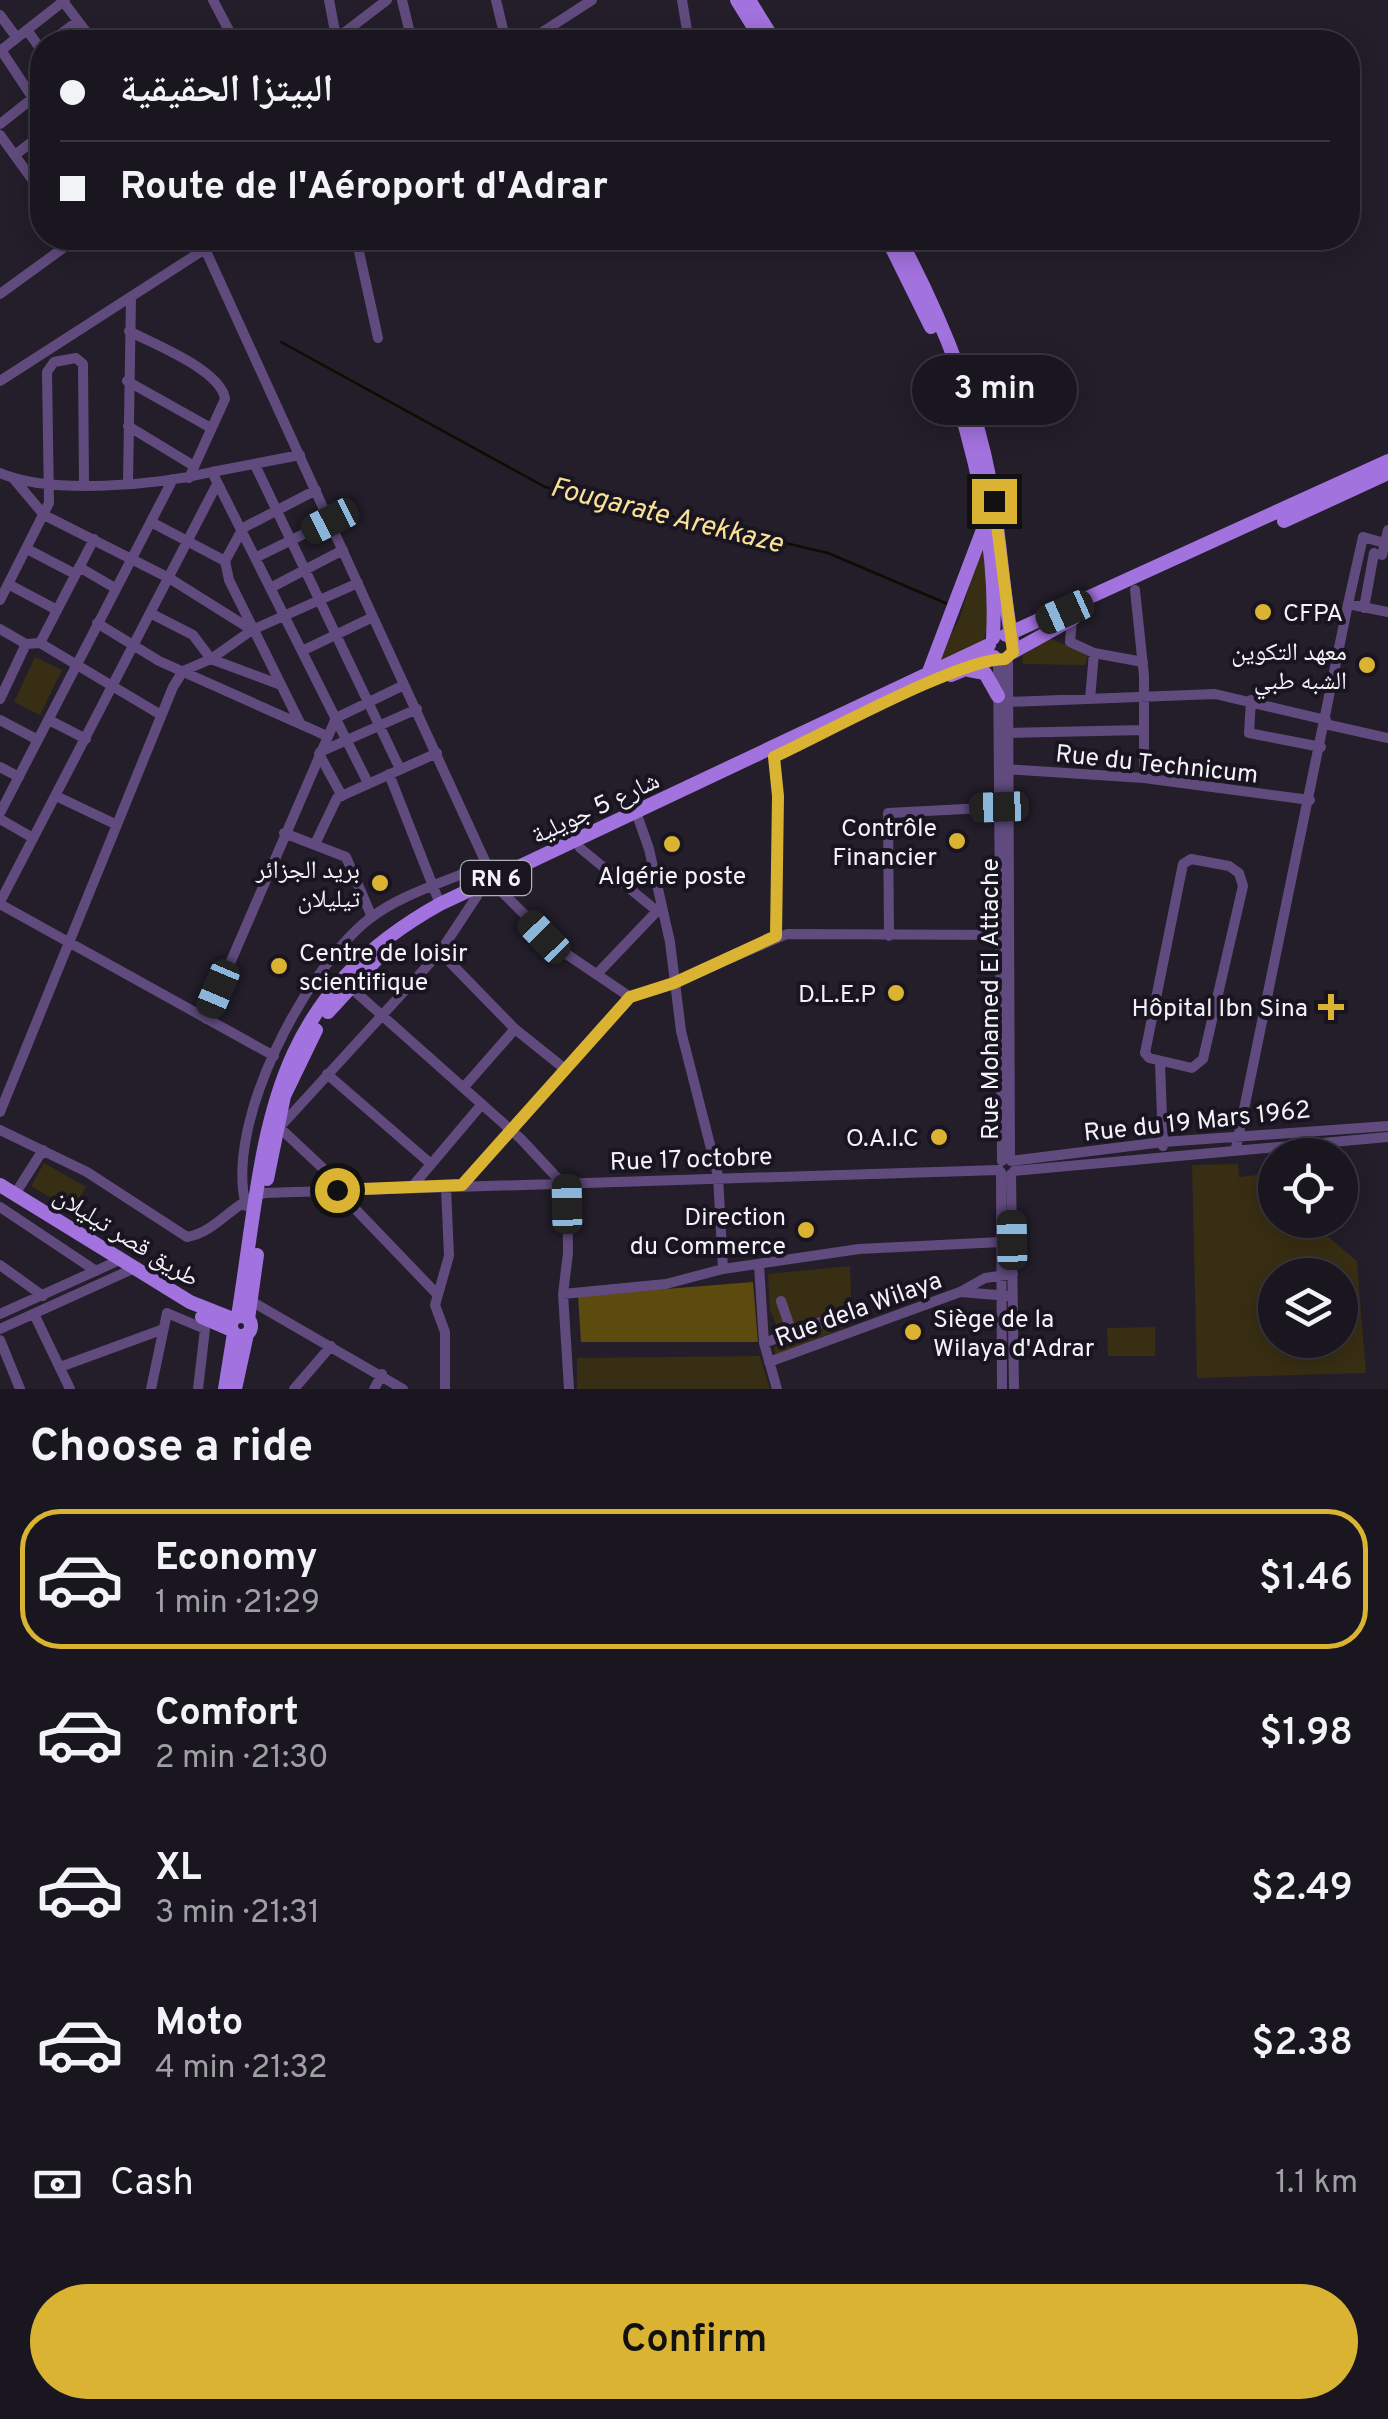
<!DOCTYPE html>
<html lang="en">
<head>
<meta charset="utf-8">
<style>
  :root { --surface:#1a1620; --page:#231f29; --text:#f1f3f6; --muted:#9f9fa5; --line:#38353e; --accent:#dab333 }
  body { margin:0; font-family:Overpass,"Noto Naskh Arabic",sans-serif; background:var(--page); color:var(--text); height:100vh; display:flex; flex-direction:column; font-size:38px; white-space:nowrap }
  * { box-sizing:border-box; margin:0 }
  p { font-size:32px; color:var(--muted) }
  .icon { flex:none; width:55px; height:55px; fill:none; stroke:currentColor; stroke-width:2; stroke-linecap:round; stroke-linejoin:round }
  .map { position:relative; height:1389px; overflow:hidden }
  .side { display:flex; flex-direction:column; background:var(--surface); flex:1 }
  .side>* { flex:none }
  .guide { position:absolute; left:30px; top:30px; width:1330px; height:220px; border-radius:40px; box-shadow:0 5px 25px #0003,0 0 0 2px var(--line); display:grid; align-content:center; height:220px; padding:0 30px; background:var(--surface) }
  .fabs { position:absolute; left:1258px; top:1138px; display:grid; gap:20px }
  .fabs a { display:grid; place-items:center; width:100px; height:100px; border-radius:50%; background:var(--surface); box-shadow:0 5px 25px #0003,0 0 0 2px var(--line); font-size:50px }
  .end { position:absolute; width:45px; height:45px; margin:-22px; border:12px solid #dab333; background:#111; box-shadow:0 0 0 5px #111 }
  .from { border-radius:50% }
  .bubble { position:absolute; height:70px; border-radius:35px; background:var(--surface); box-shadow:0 5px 25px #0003,0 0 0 2px var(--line); font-size:32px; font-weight:600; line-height:70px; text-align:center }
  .car { position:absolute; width:30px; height:60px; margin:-30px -15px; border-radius:12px; box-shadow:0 0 8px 2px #0007; background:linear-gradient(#222 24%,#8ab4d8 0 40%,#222 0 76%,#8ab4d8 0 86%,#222 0) }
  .guide b { display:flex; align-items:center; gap:35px; height:95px; font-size:38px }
  .guide b+b { border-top:2px solid var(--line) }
  .guide i { width:25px; height:25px; background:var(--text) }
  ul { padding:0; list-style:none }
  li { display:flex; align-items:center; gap:30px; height:140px; margin:0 20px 15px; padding:0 10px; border:5px solid transparent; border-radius:40px }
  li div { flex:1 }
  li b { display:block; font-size:38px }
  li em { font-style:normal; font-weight:600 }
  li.on { border-color:var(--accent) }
  li>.icon { width:90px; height:90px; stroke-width:1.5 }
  h2 { padding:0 30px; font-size:45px; line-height:120px }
  .pay { display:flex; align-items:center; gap:25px; height:110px; padding:0 30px; font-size:38px }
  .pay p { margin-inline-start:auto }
  .action { display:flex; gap:20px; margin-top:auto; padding:20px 30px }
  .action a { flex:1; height:115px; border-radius:60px; background:var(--accent); color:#111; font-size:40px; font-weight:600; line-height:115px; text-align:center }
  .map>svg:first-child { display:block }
</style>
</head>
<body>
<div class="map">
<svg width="1388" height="1389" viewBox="0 0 1388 1389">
  <rect width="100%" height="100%" fill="#231e2a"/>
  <path fill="#382e13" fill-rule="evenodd" d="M984,536L989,617L984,640L933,671L960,617Z
    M1047,637L1088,655L1085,665L1023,664L1022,656Z
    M35,657L62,670L40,715L14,702Z
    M44,1163L86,1187L72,1210L31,1186Z
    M1238,1164L1239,1177L1275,1173V1220H1308L1357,1261L1366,1373L1197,1378L1192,1165ZM1340,1275V1340H1275V1275Z
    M850,1266L852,1324L775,1357L774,1348L783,1338L770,1311L768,1274Z
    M1155,1327V1356H1108L1107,1328Z
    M760,1356L770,1389H577V1358Z"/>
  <path fill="#5d4a0f" d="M753,1282L758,1342H581L578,1296Z"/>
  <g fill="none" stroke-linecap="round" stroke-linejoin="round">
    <path stroke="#100c02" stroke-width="2.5" d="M281,342L545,487L828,553L950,605"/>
    <path stroke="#614b7e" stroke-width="10" d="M62,0L94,42
      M213,0L235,42
      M329,0L337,42
      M402,0L412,42
      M496,0L506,42
      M682,0L689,42
      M0,15L17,38
      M27,30L42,51
      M50,42L78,21
      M332,42L387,0
      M527,42L592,0
      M628,42L686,32
      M1,50L42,112
      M0,51L65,0
      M0,124L33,98
      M0,135L42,193
      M15,155L42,134
      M200,238L373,617
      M356,238L378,338
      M0,294L77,238
      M129,331C155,345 221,370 225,399L189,478
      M0,381L222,238
      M127,381L211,428
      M128,426L194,466
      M255,465L400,769
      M212,472L300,455
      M0,473C52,495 157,485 212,472L368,783
      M13,478L44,515L169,578L252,630L358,583
      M128,483L131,297
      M151,522L225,561
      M27,549L75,574
      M1382,555L1388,530
      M257,557L330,521
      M79,567L115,588
      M8,584L57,610
      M272,587L343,550
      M1135,590L1144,676V778
      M0,600L49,503L47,372L54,362L76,358L83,364L84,483
      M1348,604L1363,537L1388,544
      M1364,608L1374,553
      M150,613L193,635L211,659L281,685
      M1072,619L1070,642L1094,653L1143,662
      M97,623L159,661L327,736
      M0,629L26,644L40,643L161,715
      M40,643L94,539
      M304,650L373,617L497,887L559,949L630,997
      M1008,658L1010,1160
      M998,660L1002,1161
      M0,699L26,644
      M1090,699L1094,653
      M1251,700L1249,733L1321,747
      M1007,702L1215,694L1326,720
      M0,720L38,740
      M49,720L86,739
      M300,723L229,580L225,561L243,528L316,490
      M1325,724L1388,738
      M1008,733L1144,730
      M320,752L417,709
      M319,754L342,796
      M774,757L778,795L776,936
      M0,767L19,777
      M1005,769L1144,778L1310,800
      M389,774L440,904
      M56,796L115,824
      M636,812L649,849L670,942L681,1031L718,1176L723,1269
      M0,813L173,479
      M0,819L33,838
      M284,833L346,857L372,917
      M315,844L337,798L437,753
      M580,848L657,911
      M1191,859L1229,866L1239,873L1243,886L1203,1059L1192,1068L1149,1058L1145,1053L1183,864Z
      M0,902L217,484
      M0,904L274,1056
      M889,936L888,813L1003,807
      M440,952L515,1029L464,1087
      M598,973L659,909
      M350,987L521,1139L562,1183
      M206,1019L336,718L404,685
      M515,1029L565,1069
      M1160,1062L1163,1146
      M327,1074L431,1164
      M0,1112L173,687L183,671L211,659L252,630
      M279,1128L440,952L477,896
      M280,1128L345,1189
      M0,1130L87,1172L187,1237C218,1232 235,1199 265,1193L999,1170
      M1236,1148L1348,604L1388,612
      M1011,1161L1163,1142L1388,1126
      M1014,1171L1388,1137
      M1001,1172L1002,1389
      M1011,1174L1014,1389
      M567,1183L568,1253L563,1294L569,1389
      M462,1185L630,997L673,983L787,934L1009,935
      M411,1188L482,1104
      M337,1190L435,1292
      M15,1194L43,1150
      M246,1206C224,1123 305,970 369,919C403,893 448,881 487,864
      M0,1207L96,1271
      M0,1265L43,1296
      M759,1265L764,1343L777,1389
      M961,1292L1009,1296
      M563,1294L666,1284L723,1269L859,1249L1001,1242
      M251,1301L403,1389
      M781,1301L792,1333
      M0,1314L122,1259
      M34,1314L70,1389
      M0,1329L137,1267
      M0,1340L20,1389
      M764,1343L846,1313
      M769,1362L960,1292L985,1278L1013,1274
      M60,1367L161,1330
      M151,1389L167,1313L205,1329L198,1389
      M294,1389L331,1346
      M374,1389L382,1374
      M445,1389V1332L435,1305L449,1256L446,1187"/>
    <path stroke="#a272de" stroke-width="14" d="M737,0L763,42
      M749,0L775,42
      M887,238L931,327
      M899,238C939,313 974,397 990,481C1000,533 1002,588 1012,640
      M944,361C975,446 998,546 993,638
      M1284,521L1388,473
      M1006,635L1388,461
      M1013,652L1074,618
      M969,670L985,673L998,696
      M951,675L994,657
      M927,677L984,527
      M328,1012L384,951
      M267,1179L284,1096L316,1030
      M0,1185L190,1302L233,1319
      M231 1326a10 10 0 1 1 20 0a10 10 0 1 1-20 0Z
      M238,1316C267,1137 261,1004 440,904L989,645
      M202,1317L232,1330
      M248,1319L257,1255
      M225,1389L234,1333
      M235,1389L247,1334"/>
  </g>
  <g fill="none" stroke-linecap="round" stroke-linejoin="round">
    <path stroke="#dab333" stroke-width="12" d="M337,1190L462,1185L630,997L674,983L776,936L778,796L774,757C824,734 959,659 1005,659L1013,652L994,501"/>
  </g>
  <g fill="#dab333" stroke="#191520" stroke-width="4">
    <circle cx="1263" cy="612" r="10"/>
    <circle cx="1367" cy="665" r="10"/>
    <circle cx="957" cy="841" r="10"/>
    <circle cx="672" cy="844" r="10"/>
    <circle cx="380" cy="883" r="10"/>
    <circle cx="279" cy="966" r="10"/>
    <circle cx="896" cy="993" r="10"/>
    <path d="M1326 992h10v10h10v10h-10v10h-10v-10h-10v-10h10z"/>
    <circle cx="939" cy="1137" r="10"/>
    <circle cx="806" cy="1230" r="10"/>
    <circle cx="913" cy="1332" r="10"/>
  </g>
  <g text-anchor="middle" stroke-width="8" stroke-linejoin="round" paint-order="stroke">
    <rect fill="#191520" stroke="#b2afb8" stroke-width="2.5" x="461" y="861" width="70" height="34" rx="8"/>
    <g font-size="22" font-weight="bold" fill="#f4f1f9">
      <text x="496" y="886">RN 6</text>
    </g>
    <g font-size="25" fill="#f4f1f9" stroke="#191520" text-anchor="end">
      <text x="1283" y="621" text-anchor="start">CFPA</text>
      <text x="1347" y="660">معهد التكوين<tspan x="1347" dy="29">الشبه طبي</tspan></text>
      <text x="937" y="836">Contrôle<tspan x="937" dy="29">Financier</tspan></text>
      <text x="360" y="878">بريد الجزائر<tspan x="360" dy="29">تيليلان</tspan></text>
      <text x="672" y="884" text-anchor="middle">Algérie poste</text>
      <text x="299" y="961" text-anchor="start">Centre de loisir<tspan x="299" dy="29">scientifique</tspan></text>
      <text x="876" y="1002">D.L.E.P</text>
      <text x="1308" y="1016">Hôpital Ibn Sina</text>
      <text x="919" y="1146">O.A.I.C</text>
      <text x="786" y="1225">Direction<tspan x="786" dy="29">du Commerce</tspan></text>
      <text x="933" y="1327" text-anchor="start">Siège de la<tspan x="933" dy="29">Wilaya d'Adrar</tspan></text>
    </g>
    <g font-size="25" fill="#f4f1f9" stroke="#191520">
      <text transform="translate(1157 763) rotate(6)" y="9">Rue du Technicum</text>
      <text transform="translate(595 807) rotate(-25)" y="9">شارع 5 جويلية</text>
      <text transform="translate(989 999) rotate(-90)" y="9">Rue Mohamed El Attache</text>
      <text transform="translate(1197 1120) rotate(-6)" y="9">Rue du 19 Mars 1962</text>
      <text transform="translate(691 1158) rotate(-2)" y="9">Rue 17 octobre</text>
      <text transform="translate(127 1236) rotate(32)" y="9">طريق قصر تيليلان</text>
      <text transform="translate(858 1308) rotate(-20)" y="9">Rue dela Wilaya</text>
    </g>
    <g font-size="28" font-style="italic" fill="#fbe198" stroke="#191520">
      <text transform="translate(667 514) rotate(14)" y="10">Fougarate Arekkaze</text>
    </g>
  </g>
</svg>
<div class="fabs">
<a><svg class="icon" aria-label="locate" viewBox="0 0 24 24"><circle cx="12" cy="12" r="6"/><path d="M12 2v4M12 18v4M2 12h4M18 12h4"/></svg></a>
<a><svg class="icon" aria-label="layers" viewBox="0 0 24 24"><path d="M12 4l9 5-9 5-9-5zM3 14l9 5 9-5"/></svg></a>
</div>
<i class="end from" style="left:337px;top:1190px"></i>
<i class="end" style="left:994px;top:501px"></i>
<div class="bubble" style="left:912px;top:355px;width:165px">3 min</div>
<i class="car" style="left:330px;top:521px;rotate:243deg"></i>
<i class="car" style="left:1065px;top:612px;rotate:246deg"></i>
<i class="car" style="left:999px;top:807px;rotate:268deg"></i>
<i class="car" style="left:544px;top:937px;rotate:316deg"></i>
<i class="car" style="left:218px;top:989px;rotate:203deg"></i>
<i class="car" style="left:567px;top:1204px;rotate:359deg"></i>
<i class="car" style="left:1012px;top:1240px;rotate:359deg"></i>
<div class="guide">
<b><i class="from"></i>البيتزا الحقيقية</b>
<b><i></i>Route de l'Aéroport d'Adrar</b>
</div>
</div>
<section class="side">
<h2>Choose a ride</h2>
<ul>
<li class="on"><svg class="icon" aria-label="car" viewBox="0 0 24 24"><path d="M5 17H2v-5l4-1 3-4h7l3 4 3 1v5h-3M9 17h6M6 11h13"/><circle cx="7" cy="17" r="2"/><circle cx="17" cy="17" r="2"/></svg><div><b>Economy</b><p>1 min · 21:29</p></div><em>$1.46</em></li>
<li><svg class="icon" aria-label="car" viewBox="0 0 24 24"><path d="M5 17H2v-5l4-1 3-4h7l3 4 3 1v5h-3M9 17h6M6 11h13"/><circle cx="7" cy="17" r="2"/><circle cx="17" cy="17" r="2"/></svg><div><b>Comfort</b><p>2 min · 21:30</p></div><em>$1.98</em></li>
<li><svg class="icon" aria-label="car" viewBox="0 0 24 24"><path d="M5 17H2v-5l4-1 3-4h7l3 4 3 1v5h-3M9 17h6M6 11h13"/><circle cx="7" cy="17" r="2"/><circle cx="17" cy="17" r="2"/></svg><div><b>XL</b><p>3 min · 21:31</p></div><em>$2.49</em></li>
<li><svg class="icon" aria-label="car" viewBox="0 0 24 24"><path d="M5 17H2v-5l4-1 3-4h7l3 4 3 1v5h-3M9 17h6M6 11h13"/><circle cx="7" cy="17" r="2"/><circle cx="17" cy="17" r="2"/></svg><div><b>Moto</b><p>4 min · 21:32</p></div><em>$2.38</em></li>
</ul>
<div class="pay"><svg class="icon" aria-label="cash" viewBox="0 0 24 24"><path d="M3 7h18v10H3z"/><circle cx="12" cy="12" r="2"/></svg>Cash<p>1.1 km</p></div>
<div class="action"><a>Confirm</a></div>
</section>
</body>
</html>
